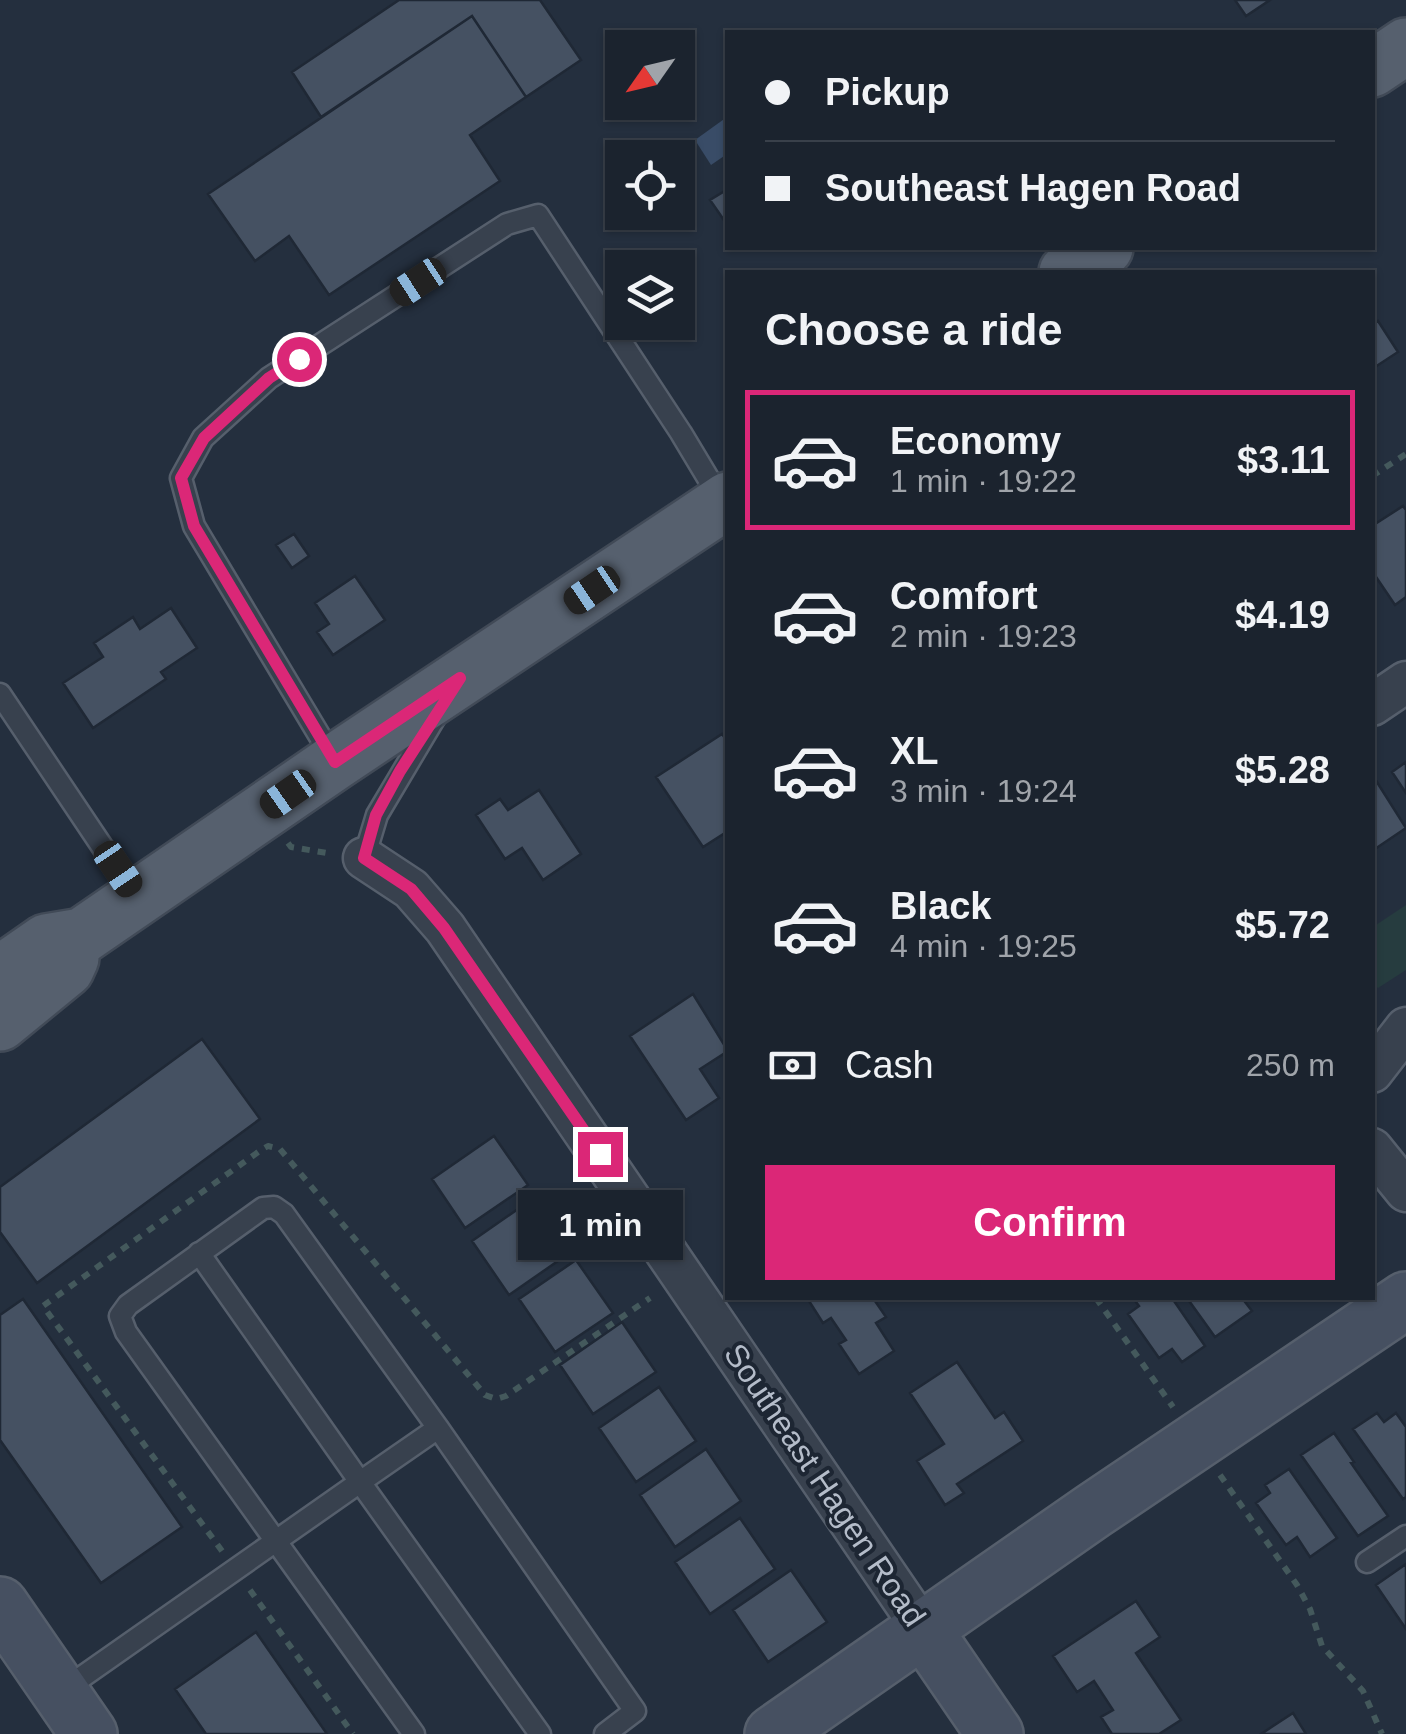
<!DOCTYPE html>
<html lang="en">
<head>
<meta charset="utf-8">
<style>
  :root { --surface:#1b232e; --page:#282f3a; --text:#f1f3f6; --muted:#a0a4aa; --line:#39404a; --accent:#db2777 }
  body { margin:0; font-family:Arial,sans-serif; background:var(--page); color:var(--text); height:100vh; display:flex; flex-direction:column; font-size:38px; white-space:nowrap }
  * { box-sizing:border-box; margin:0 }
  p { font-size:32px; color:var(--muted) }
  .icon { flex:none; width:55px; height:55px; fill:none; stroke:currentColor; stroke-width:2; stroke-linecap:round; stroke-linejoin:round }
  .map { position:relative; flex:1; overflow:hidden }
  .side { position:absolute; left:725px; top:270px; width:650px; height:1030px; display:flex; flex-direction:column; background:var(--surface); border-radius:0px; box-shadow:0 2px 8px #0004,0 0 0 2px var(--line) }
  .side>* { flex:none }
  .top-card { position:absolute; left:725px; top:30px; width:650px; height:220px; border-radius:0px; box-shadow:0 2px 8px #0004,0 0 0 2px var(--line); display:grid; align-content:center; height:220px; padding:0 40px; background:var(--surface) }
  .needle { width:65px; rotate:236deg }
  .tools { position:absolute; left:605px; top:30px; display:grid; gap:20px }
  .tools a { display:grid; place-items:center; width:90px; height:90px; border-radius:0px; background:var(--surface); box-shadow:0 2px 8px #0004,0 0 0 2px var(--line); font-size:50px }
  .end { position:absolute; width:45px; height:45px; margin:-22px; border:12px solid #db2777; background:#fff; box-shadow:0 0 0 5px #fff }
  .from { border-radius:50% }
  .bubble { position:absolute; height:70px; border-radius:0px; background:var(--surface); box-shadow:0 2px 8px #0004,0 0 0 2px var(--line); font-size:32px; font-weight:600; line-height:70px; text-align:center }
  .car { position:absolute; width:30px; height:60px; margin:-30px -15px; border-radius:12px; box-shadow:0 0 8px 2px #0007; background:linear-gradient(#222 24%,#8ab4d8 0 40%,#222 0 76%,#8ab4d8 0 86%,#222 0) }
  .top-card b { display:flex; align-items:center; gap:35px; height:95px; font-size:38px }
  .top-card b+b { border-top:2px solid var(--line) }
  .top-card i { width:25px; height:25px; background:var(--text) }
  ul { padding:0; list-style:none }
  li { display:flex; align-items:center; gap:30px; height:140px; margin:0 20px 15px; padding:0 20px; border:5px solid transparent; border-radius:0px }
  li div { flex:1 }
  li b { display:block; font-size:38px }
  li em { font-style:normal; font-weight:600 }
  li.selected { border-color:var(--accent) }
  li>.icon { width:90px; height:90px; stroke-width:1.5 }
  h2 { padding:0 40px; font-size:45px; line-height:120px }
  .pay { display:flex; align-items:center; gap:25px; height:110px; padding:0 40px; font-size:38px }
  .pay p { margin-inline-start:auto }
  .primary-button { display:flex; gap:20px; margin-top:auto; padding:20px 40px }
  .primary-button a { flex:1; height:115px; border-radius:0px; background:var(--accent); color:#fff; font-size:40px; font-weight:600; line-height:115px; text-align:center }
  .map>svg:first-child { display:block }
</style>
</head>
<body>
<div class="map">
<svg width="1406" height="1734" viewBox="0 0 1406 1734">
  <rect width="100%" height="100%" fill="#242f3e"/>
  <path fill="#263c3f" d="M1406,905V970L1378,988L1373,984V927Z"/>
  <path fill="#394c67" d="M727,117V154L711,165L695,140Z"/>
  <path fill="#455162" stroke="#1f2835" stroke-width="2.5" d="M399,0H540L581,60L526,97L472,16L321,117L292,72Z
    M1235,0H1270L1246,16Z
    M472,16L526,97L470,135L500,181L329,295L289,236L255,261L208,194Z
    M728,189V226L710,200Z
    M1378,321L1398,352L1372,369V325Z
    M1403,506L1406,510V597L1395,605L1372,571V526Z
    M294,534L309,556L292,568L276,545Z
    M355,576L385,620L333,655L317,632L329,624L315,603Z
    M171,608L197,648L161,672L166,679L93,728L63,683L103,657L94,643L133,617L140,629Z
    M722,734L728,742V831L703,847L656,777Z
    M1406,762V793L1392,772Z
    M1375,779L1406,828L1372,851V781Z
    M539,790L581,854L543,880L522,848L505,859L476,815L500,799L508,810Z
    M693,994L728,1051L700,1069L719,1098L686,1120L630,1036Z
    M202,1039L260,1119L37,1283L0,1232V1187Z
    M494,1136L528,1185L465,1228L432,1179Z
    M531,1200L568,1254L509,1295L472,1241Z
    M576,1260L613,1313L555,1352L519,1299Z
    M815,1298H873L886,1317L876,1323L894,1351L859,1374L839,1344L846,1340L831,1318L823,1323L809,1301Z
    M1133,1298H1172L1205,1346L1182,1362L1172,1349L1159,1358L1128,1314L1139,1306Z
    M1187,1298H1242L1252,1311L1215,1337Z
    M23,1299L182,1527L101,1583L0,1440V1315Z
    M622,1322L656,1372L593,1414L560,1365Z
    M957,1362L995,1418L1004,1412L1023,1441L957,1484L964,1493L945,1505L917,1461L944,1444L910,1393Z
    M659,1387L696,1441L636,1482L599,1428Z
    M1377,1413L1384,1422L1396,1413L1406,1427V1497L1403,1499L1353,1429Z
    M1334,1433L1354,1462L1351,1463L1388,1516L1358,1536L1301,1455Z
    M706,1449L741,1501L675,1547L640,1495Z
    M1289,1469L1337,1538L1310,1557L1297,1537L1286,1545L1256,1503L1270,1493L1265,1485Z
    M740,1518L775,1569L710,1614L675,1562Z
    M1406,1564V1629L1376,1585Z
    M791,1570L827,1622L768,1662L733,1610Z
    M1136,1601L1160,1637L1136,1653L1181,1720L1159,1734H1112L1101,1717L1113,1710L1094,1681L1077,1692L1053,1656Z
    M256,1632L327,1734H206L175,1689Z
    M1293,1713L1306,1734H1261Z"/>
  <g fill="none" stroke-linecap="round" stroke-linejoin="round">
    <defs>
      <path id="lane" d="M0,694L136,897
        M334,760L194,526L181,478L203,438L269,378L507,224L538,215L681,433L723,503
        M364,858L377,815L437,714
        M199,1253L360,1482L438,1428
        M1367,1562L1406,1536
        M62,1691L360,1482L540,1734
        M414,1734L126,1332L120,1316L128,1305L263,1208L274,1207L284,1214L438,1428L635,1711L605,1734"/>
      <path id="street" d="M1372,705L1406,682
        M364,858L411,889L445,928L923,1629
        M1372,1072L1406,1028
        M1372,1149L1406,1191"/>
      <path id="secondary" d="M0,1605L89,1734
        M923,1629L995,1734
        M773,1734L1093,1511L1406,1300"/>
      <path id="primary" d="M1372,69L1406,46
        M1067,272L1105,248
        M0,974L46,942L82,936L335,762L728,500
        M0,1023L66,969L71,958"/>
    </defs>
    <use href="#lane" stroke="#565f6c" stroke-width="25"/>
    <use href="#street" stroke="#565f6c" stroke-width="45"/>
    <use href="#secondary" stroke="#565f6c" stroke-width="60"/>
    <use href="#primary" stroke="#414a57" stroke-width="60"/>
    <path stroke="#44595c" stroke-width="6" stroke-dasharray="8 8" stroke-linecap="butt" d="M1372,476L1406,454
      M288,843L291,847L333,854
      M1096,1298L1173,1407
      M1220,1475L1297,1585L1310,1609L1322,1646L1363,1691L1382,1734
      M222,1551L43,1306L261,1150L268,1146L280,1149L485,1395L496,1399L506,1396L650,1298
      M250,1590L353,1734"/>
    <use href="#lane" stroke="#38414e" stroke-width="20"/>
    <use href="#street" stroke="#38414e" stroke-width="40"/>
    <use href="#secondary" stroke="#465061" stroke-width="55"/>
    <use href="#primary" stroke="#56606e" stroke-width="55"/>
  </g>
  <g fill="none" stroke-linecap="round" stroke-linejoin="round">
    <path stroke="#db2777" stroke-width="12" d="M299,359L269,378L204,438L181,478L194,526L335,762L460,678L400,771L376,815L364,858L411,889L444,928L600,1154"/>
  </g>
  <g text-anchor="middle" stroke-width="8" stroke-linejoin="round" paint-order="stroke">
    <g font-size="32" fill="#b4bcc9" stroke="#1d2633">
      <text transform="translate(825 1485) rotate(56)" y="11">Southeast Hagen Road</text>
    </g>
  </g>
</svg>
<div class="tools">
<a><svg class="needle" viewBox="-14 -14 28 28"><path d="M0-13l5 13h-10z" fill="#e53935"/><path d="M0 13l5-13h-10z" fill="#a0a4aa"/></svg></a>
<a><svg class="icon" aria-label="locate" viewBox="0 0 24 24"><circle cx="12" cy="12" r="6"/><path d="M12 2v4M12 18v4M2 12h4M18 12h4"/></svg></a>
<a><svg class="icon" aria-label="layers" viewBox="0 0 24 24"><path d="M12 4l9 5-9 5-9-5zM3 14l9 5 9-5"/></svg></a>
</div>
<i class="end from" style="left:299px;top:359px"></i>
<i class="end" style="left:600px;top:1154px"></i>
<div class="bubble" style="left:518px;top:1190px;width:165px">1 min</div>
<i class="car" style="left:418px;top:282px;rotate:237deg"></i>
<i class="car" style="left:592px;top:590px;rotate:236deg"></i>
<i class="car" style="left:288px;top:794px;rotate:235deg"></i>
<i class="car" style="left:118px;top:869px;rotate:146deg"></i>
<div class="top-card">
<b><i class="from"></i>Pickup</b>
<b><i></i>Southeast Hagen Road</b>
</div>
<section class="side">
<h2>Choose a ride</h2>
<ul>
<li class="selected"><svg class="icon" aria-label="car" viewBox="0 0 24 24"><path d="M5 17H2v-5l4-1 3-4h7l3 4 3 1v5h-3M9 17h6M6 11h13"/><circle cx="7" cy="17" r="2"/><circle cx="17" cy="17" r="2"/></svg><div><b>Economy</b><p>1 min · 19:22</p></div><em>$3.11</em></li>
<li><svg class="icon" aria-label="car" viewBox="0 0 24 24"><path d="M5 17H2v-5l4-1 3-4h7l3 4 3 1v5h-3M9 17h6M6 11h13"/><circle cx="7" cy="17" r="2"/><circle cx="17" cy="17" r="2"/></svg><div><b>Comfort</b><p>2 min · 19:23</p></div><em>$4.19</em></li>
<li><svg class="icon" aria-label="car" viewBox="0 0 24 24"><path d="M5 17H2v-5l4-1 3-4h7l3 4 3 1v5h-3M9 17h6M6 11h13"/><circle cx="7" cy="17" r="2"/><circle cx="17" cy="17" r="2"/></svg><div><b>XL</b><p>3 min · 19:24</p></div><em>$5.28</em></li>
<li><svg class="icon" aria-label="car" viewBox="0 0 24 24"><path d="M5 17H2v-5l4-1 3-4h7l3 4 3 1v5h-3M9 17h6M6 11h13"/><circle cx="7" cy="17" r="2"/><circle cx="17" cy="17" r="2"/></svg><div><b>Black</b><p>4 min · 19:25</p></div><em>$5.72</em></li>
</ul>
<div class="pay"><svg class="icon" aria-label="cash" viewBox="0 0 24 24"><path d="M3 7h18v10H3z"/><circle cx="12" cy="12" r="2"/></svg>Cash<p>250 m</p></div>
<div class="primary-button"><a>Confirm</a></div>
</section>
</div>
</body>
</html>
